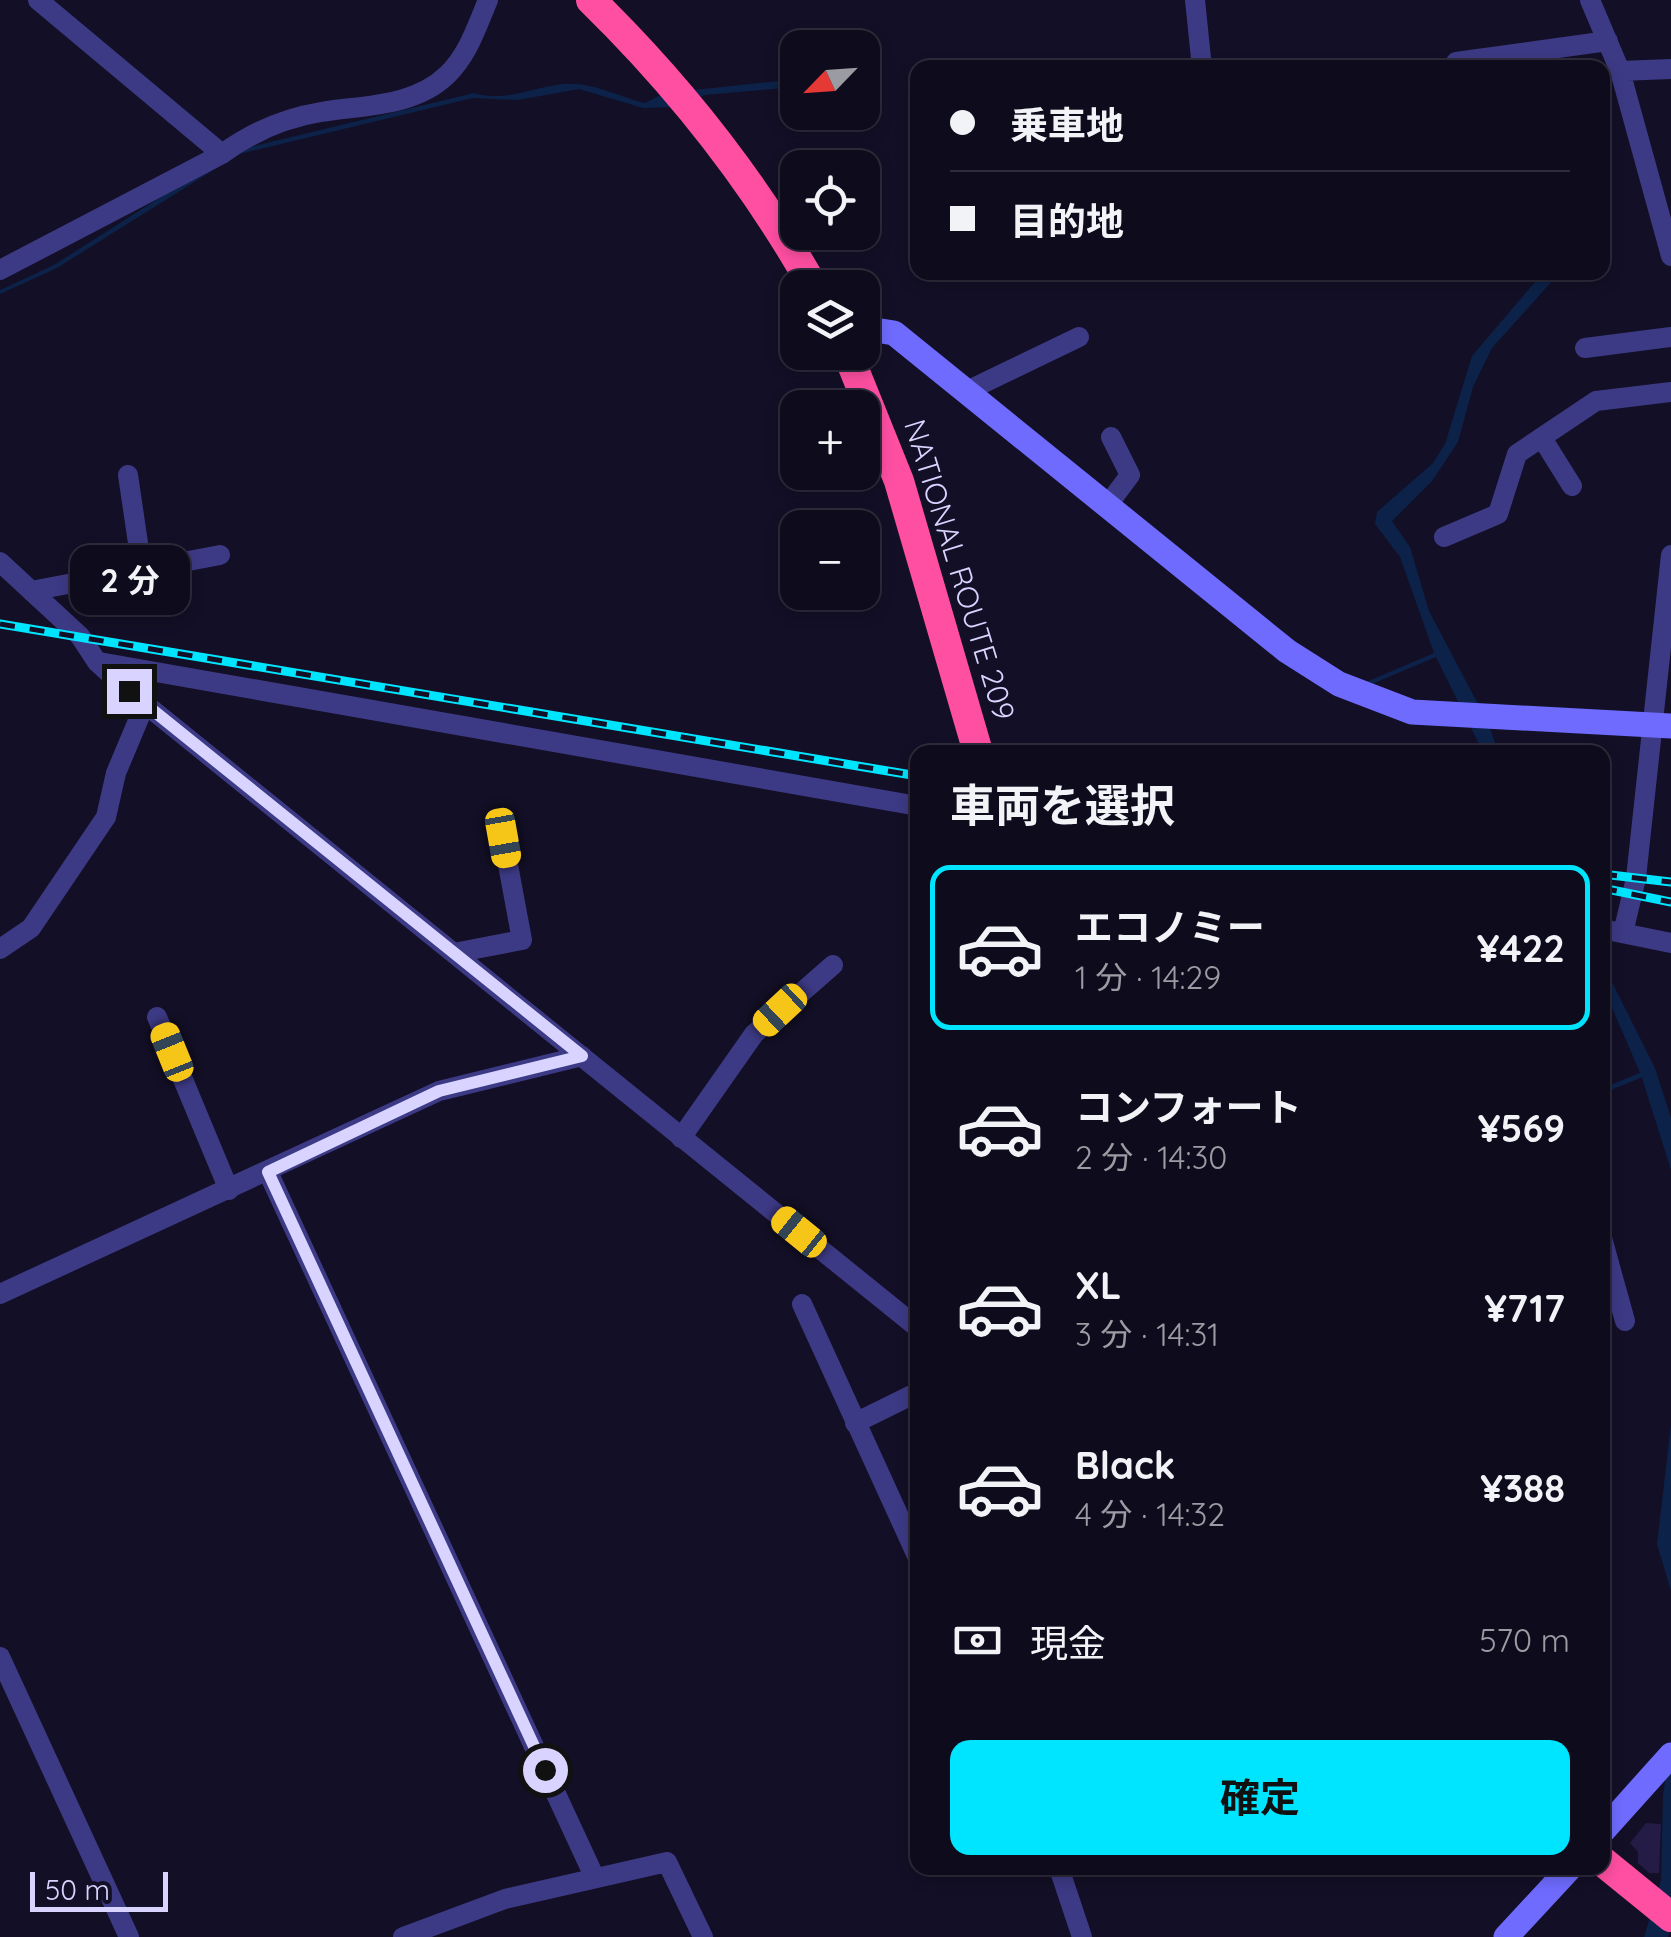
<!DOCTYPE html>
<html lang="ja">
<head>
<meta charset="utf-8">
<style>
  :root { --surface:#0e0b1c; --page:#171425; --text:#f1f3f6; --muted:#9b9ba3; --line:#2e2b3b; --accent:#00e5ff }
  body { margin:0; font-family:Quicksand,"Noto Sans JP",sans-serif; background:var(--page); color:var(--text); height:100vh; display:flex; flex-direction:column; font-size:38px; white-space:nowrap }
  * { box-sizing:border-box; margin:0 }
  p { font-size:32px; color:var(--muted) }
  .icon { flex:none; width:55px; height:55px; fill:none; stroke:currentColor; stroke-width:2; stroke-linecap:round; stroke-linejoin:round }
  .map { position:relative; flex:1; overflow:hidden }
  .side { position:absolute; left:910px; top:745px; width:700px; height:1130px; display:flex; flex-direction:column; background:var(--surface); border-radius:20px; box-shadow:0 5px 15px #0003,0 0 0 2px var(--line) }
  .side>* { flex:none }
  .guide { position:absolute; left:910px; top:60px; width:700px; height:220px; border-radius:20px; box-shadow:0 5px 15px #0003,0 0 0 2px var(--line); display:grid; align-content:center; height:220px; padding:0 40px; background:var(--surface) }
  .needle { width:65px; rotate:245deg }
  .tools { position:absolute; left:780px; top:30px; display:grid; gap:20px }
  .tools a { display:grid; place-items:center; width:100px; height:100px; border-radius:20px; background:var(--surface); box-shadow:0 5px 15px #0003,0 0 0 2px var(--line); font-size:50px }
  .scale { position:absolute; left:30px; bottom:25px; width:138px; box-sizing:border-box; padding-left:10px; border:5px solid #d9d4ff; border-top:0; font-size:28px; line-height:35px; white-space:nowrap; color:#d9d4ff; -webkit-text-stroke:8px #130f26; paint-order:stroke }
  .end { position:absolute; width:45px; height:45px; margin:-22px; border:12px solid #d9d4ff; background:#111; box-shadow:0 0 0 5px #111 }
  .from { border-radius:50% }
  .bubble { position:absolute; height:70px; border-radius:20px; background:var(--surface); box-shadow:0 5px 15px #0003,0 0 0 2px var(--line); font-size:32px; font-weight:700; line-height:70px; text-align:center }
  .car { position:absolute; width:30px; height:60px; margin:-30px -15px; border-radius:12px; box-shadow:0 0 8px 2px #0007; background:linear-gradient(#f5c518 24%,#345 0 40%,#f5c518 0 76%,#345 0 86%,#f5c518 0) }
  .guide b { display:flex; align-items:center; gap:35px; height:95px; font-size:38px }
  .guide b+b { border-top:2px solid var(--line) }
  .guide i { width:25px; height:25px; background:var(--text) }
  ul { padding:0; list-style:none }
  li { display:flex; align-items:center; gap:30px; height:165px; margin:0 20px 15px; padding:0 20px; border:5px solid transparent; border-radius:20px }
  li div { flex:1 }
  li b { display:block; font-size:38px }
  li em { font-style:normal; font-weight:700 }
  li.current { border-color:var(--accent) }
  li>.icon { width:90px; height:90px; stroke-width:1.5 }
  h2 { padding:0 40px; font-size:45px; line-height:120px }
  .pay { display:flex; align-items:center; gap:25px; height:110px; padding:0 40px; font-size:38px }
  .pay p { margin-inline-start:auto }
  .cta { display:flex; gap:20px; margin-top:auto; padding:20px 40px }
  .cta a { flex:1; height:115px; border-radius:20px; background:var(--accent); color:#111; font-size:40px; font-weight:700; line-height:115px; text-align:center }
  .map>svg:first-child { display:block }
</style>
</head>
<body>
<div class="map">
<svg width="1671" height="1937" viewBox="0 0 1671 1937">
  <rect width="100%" height="100%" fill="#130f26"/>
  <path fill="#0c2248" d="M797,79V87L705,95L676,107L643,108L579,89L518,100L473,98L239,154L57,268L0,294V290L54,265L233,151L474,93C511,104 540,82 576,84C597,85 624,98 645,103L665,93Z
    M1538,273H1550L1554,279L1492,348L1473,387L1458,442L1432,481L1392,521L1410,547L1429,611L1489,725L1498,752H1483L1436,657L1372,684L1366,682L1434,653L1400,557L1375,524L1377,512L1433,463L1445,444L1472,356L1535,282Z
    M1603,964L1655,1068L1671,1118V1170L1641,1075L1603,987Z
    M1671,1424V1591L1657,1544Z
    M1671,1742V1930L1668,1937H1644L1661,1880L1663,1795Z"/>
  <g fill="none" stroke-linecap="round" stroke-linejoin="round">
    <path stroke="#0c2248" stroke-width="5" d="M1602,1091L1641,1075"/>
  </g>
  <path fill="#241b47" d="M1646,1823L1661,1824L1659,1873H1649L1638,1863V1852L1630,1843Z"/>
  <g fill="none" stroke-linecap="round" stroke-linejoin="round">
    <path stroke="#3d3a85" stroke-width="20" d="M38,0L222,154
      M1195,0L1202,68
      M1590,0L1620,71L1671,256
      M1456,62L1608,41
      M1620,71L1671,69
      M0,270L222,154C252,132 284,118 321,112C363,105 414,107 447,75C468,55 477,26 488,0
      M1585,348L1671,337
      M965,392L1079,337
      M1542,438L1572,486
      M128,475L142,570
      M1107,506L1130,475L1111,437
      M1444,537L1498,514L1517,454L1596,401L1671,392
      M0,562L80,636L97,662L129,691L918,1328
      M31,591L220,555
      M99,662L918,806
      M1602,929L1671,943
      M1623,933L1636,878L1671,555
      M0,949L31,928L106,817L116,773L145,704
      M454,953L522,940L503,838
      M157,1017L229,1190
      M681,1138L754,1034L833,965
      M268,1172L594,1876
      M1602,1238L1625,1321
      M0,1294L439,1091L582,1056
      M802,1304L918,1558
      M855,1423L918,1392
      M0,1657L129,1937
      M1059,1868L1082,1937
      M403,1937L505,1899L667,1862L703,1937"/>
    <path stroke="#6f6bff" stroke-width="25" d="M862,328L894,333L1287,651L1339,684L1412,712L1671,726
      M1602,1832L1671,1755
      M1506,1937L1570,1868"/>
    <path stroke="#ff4fa3" stroke-width="30" d="M591,0C679,86 754,181 814,288
      M847,352L899,481L978,752
      M1602,1861L1671,1917"/>
    <defs>
      <path id="rail" d="M0,624L918,776
        M1602,874L1671,882
        M1602,888L1671,902"/>
    </defs>
    <use href="#rail" stroke="#00e5ff" stroke-width="9"/>
    <use href="#rail" stroke="#130f26" stroke-width="5" stroke-dasharray="15" stroke-linecap="butt"/>
  </g>
  <g fill="none" stroke-linecap="round" stroke-linejoin="round">
    <path stroke="#d9d4ff" stroke-width="12" d="M129,691L582,1056L439,1091L268,1172L545,1770"/>
  </g>
  <g text-anchor="middle" stroke-width="8" stroke-linejoin="round" paint-order="stroke">
    <g font-size="30" fill="#d9d4ff" stroke="#130f26">
      <text transform="translate(959 570) rotate(73)" y="10">NATIONAL ROUTE 209</text>
    </g>
  </g>
</svg>
<div class="tools">
<a><svg class="needle" viewBox="-14 -14 28 28"><path d="M0-13l5 13h-10z" fill="#e53935"/><path d="M0 13l5-13h-10z" fill="#9b9ba3"/></svg></a>
<a><svg class="icon" aria-label="locate" viewBox="0 0 24 24"><circle cx="12" cy="12" r="6"/><path d="M12 2v4M12 18v4M2 12h4M18 12h4"/></svg></a>
<a><svg class="icon" aria-label="layers" viewBox="0 0 24 24"><path d="M12 4l9 5-9 5-9-5zM3 14l9 5 9-5"/></svg></a>
<a>+</a>
<a>−</a>
</div>
<div class="scale">50 m</div>
<i class="end from" style="left:545px;top:1770px"></i>
<i class="end" style="left:129px;top:691px"></i>
<div class="bubble" style="left:70px;top:545px;width:120px">2 分</div>
<i class="car" style="left:503px;top:838px;rotate:170deg"></i>
<i class="car" style="left:780px;top:1010px;rotate:227deg"></i>
<i class="car" style="left:172px;top:1052px;rotate:338deg"></i>
<i class="car" style="left:799px;top:1232px;rotate:309deg"></i>
<div class="guide">
<b><i class="from"></i>乗車地</b>
<b><i></i>目的地</b>
</div>
<section class="side">
<h2>車両を選択</h2>
<ul>
<li class="current"><svg class="icon" aria-label="car" viewBox="0 0 24 24"><path d="M5 17H2v-5l4-1 3-4h7l3 4 3 1v5h-3M9 17h6M6 11h13"/><circle cx="7" cy="17" r="2"/><circle cx="17" cy="17" r="2"/></svg><div><b>エコノミー</b><p>1 分 · 14:29</p></div><em>¥422</em></li>
<li><svg class="icon" aria-label="car" viewBox="0 0 24 24"><path d="M5 17H2v-5l4-1 3-4h7l3 4 3 1v5h-3M9 17h6M6 11h13"/><circle cx="7" cy="17" r="2"/><circle cx="17" cy="17" r="2"/></svg><div><b>コンフォート</b><p>2 分 · 14:30</p></div><em>¥569</em></li>
<li><svg class="icon" aria-label="car" viewBox="0 0 24 24"><path d="M5 17H2v-5l4-1 3-4h7l3 4 3 1v5h-3M9 17h6M6 11h13"/><circle cx="7" cy="17" r="2"/><circle cx="17" cy="17" r="2"/></svg><div><b>XL</b><p>3 分 · 14:31</p></div><em>¥717</em></li>
<li><svg class="icon" aria-label="car" viewBox="0 0 24 24"><path d="M5 17H2v-5l4-1 3-4h7l3 4 3 1v5h-3M9 17h6M6 11h13"/><circle cx="7" cy="17" r="2"/><circle cx="17" cy="17" r="2"/></svg><div><b>Black</b><p>4 分 · 14:32</p></div><em>¥388</em></li>
</ul>
<div class="pay"><svg class="icon" aria-label="cash" viewBox="0 0 24 24"><path d="M3 7h18v10H3z"/><circle cx="12" cy="12" r="2"/></svg>現金<p>570 m</p></div>
<div class="cta"><a>確定</a></div>
</section>
</div>
</body>
</html>
